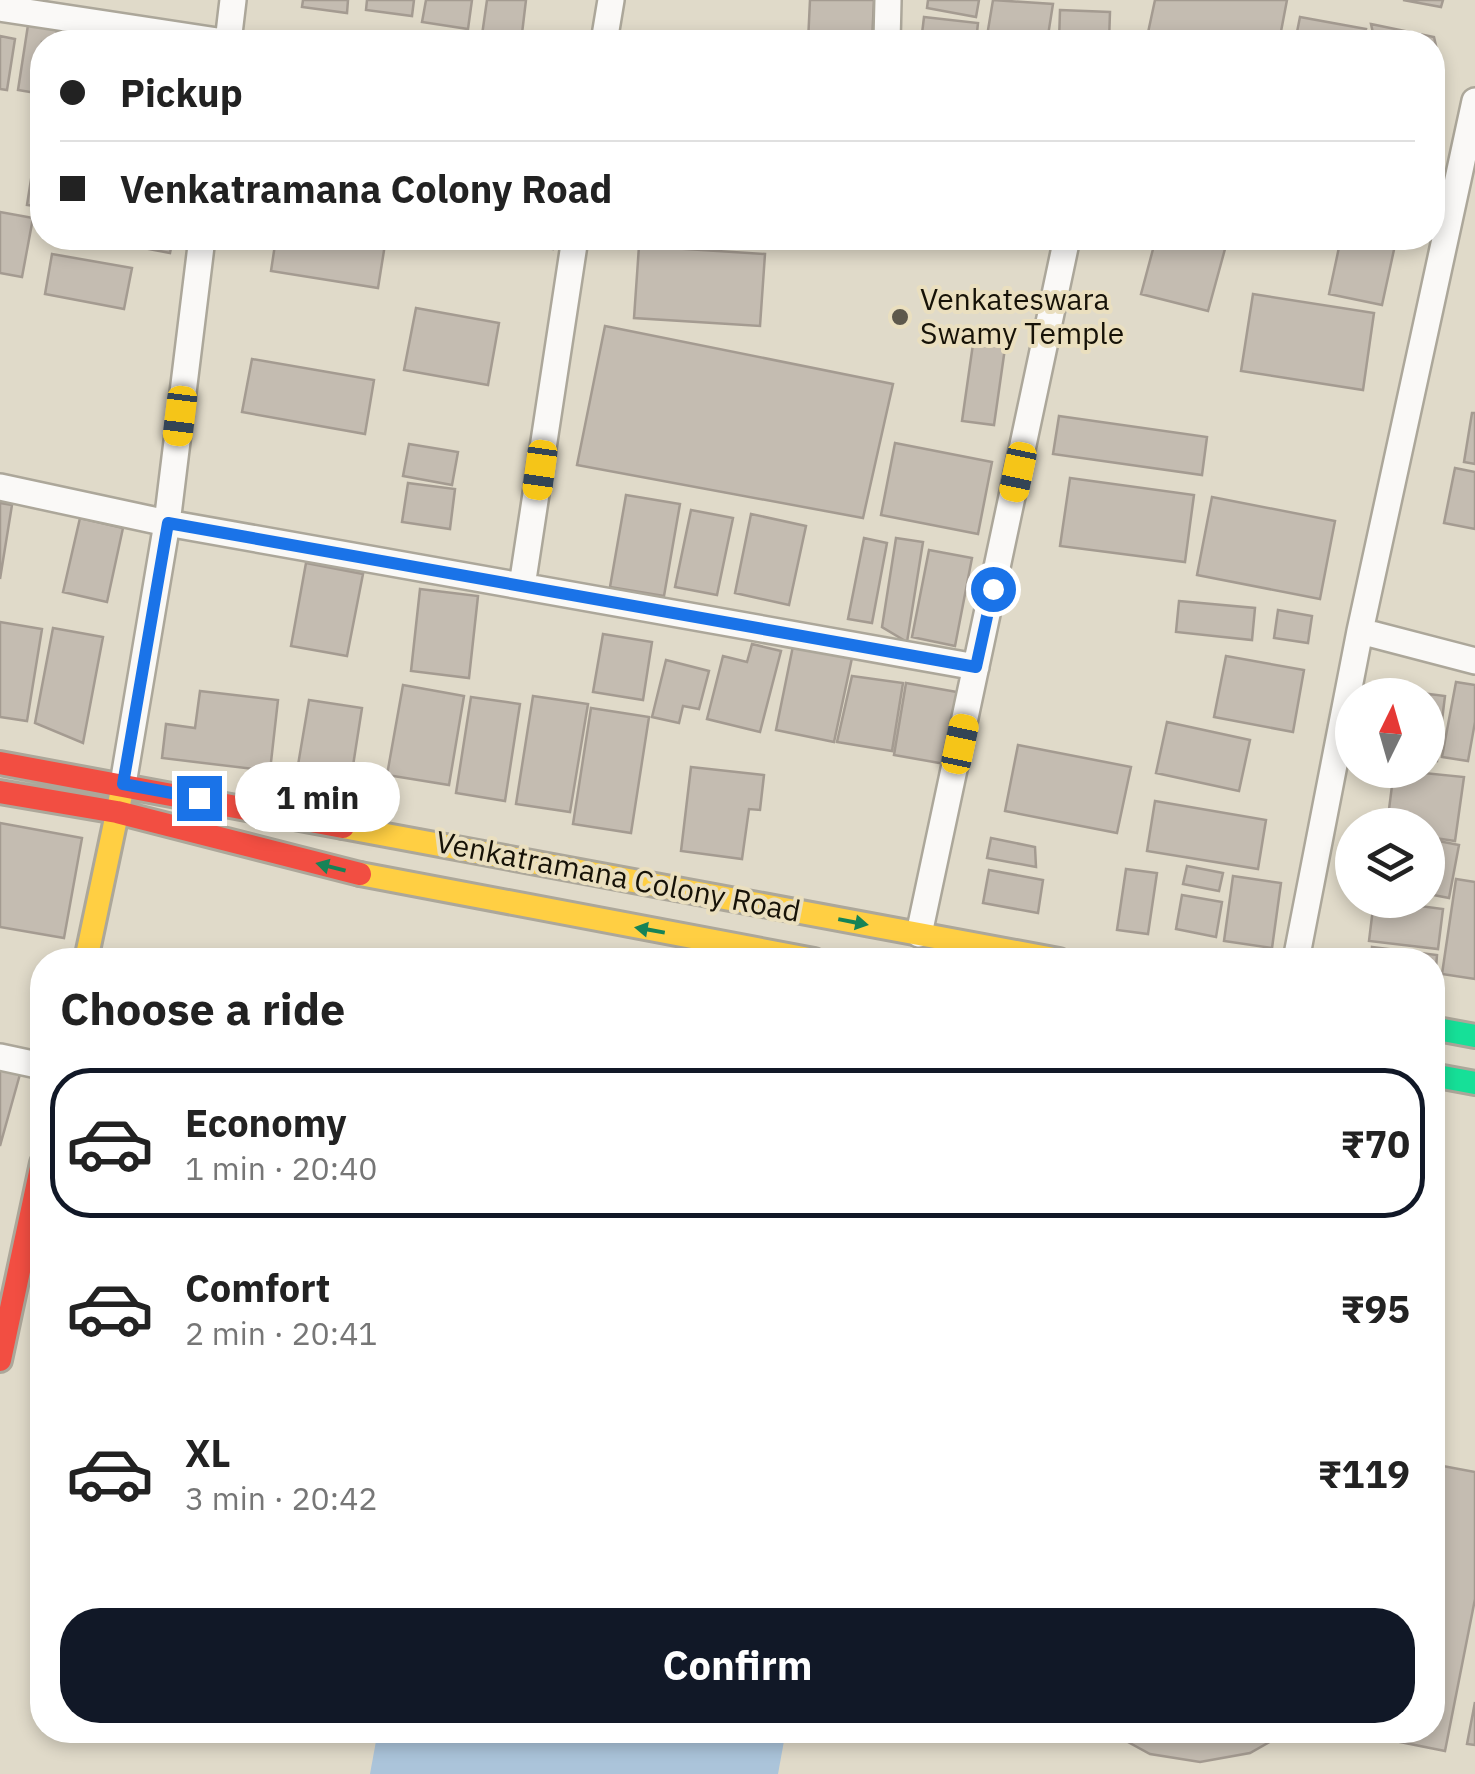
<!DOCTYPE html>
<html lang="en">
<head>
<meta charset="utf-8">
<style>
  :root { --surface:#fff; --page:#f2f2f2; --text:#222; --muted:#767676; --line:#e0e0e0; --accent:#111827 }
  body { margin:0; font-family:"IBM Plex Sans",sans-serif; background:var(--page); color:var(--text); height:100vh; display:flex; flex-direction:column; font-size:38px; white-space:nowrap }
  * { box-sizing:border-box; margin:0 }
  p { font-size:32px; color:var(--muted) }
  .icon { flex:none; width:55px; height:55px; fill:none; stroke:currentColor; stroke-width:2; stroke-linecap:round; stroke-linejoin:round }
  .map { position:relative; flex:1; overflow:hidden }
  .panel { position:absolute; left:30px; top:948px; width:1415px; height:795px; display:flex; flex-direction:column; background:var(--surface); border-radius:40px; box-shadow:0 5px 15px #0003 }
  .panel>* { flex:none }
  .guide { position:absolute; left:30px; top:30px; width:1415px; height:220px; border-radius:40px; box-shadow:0 5px 15px #0003; display:grid; align-content:center; height:220px; padding:0 30px; background:var(--surface) }
  .needle { width:65px; rotate:5deg }
  .buttons { position:absolute; left:1335px; top:678px; display:grid; gap:20px }
  .buttons a { display:grid; place-items:center; width:110px; height:110px; border-radius:50%; background:var(--surface); box-shadow:0 5px 15px #0003; font-size:50px }
  .end { position:absolute; width:45px; height:45px; margin:-22px; border:12px solid #1a73e8; background:#fff; box-shadow:0 0 0 5px #fff }
  .from { border-radius:50% }
  .bubble { position:absolute; height:70px; border-radius:35px; background:var(--surface); box-shadow:0 5px 15px #0003; font-size:32px; font-weight:800; line-height:70px; text-align:center }
  .car { position:absolute; width:30px; height:60px; margin:-30px -15px; border-radius:12px; box-shadow:0 0 8px 2px #0007; background:linear-gradient(#f5c518 24%,#345 0 40%,#f5c518 0 76%,#345 0 86%,#f5c518 0) }
  .guide b { display:flex; align-items:center; gap:35px; height:95px; font-size:38px }
  .guide b+b { border-top:2px solid var(--line) }
  .guide i { width:25px; height:25px; background:var(--text) }
  ul { padding:0; list-style:none }
  li { display:flex; align-items:center; gap:30px; height:150px; margin:0 20px 15px; padding:0 10px; border:5px solid transparent; border-radius:40px }
  li div { flex:1 }
  li b { display:block; font-size:38px }
  li em { font-style:normal; font-weight:800 }
  li.selected { border-color:var(--accent) }
  li>.icon { width:90px; height:90px; stroke-width:1.5 }
  h2 { padding:0 30px; font-size:45px; line-height:120px }
  .action { display:flex; gap:20px; margin-top:auto; padding:20px 30px }
  .action a { flex:1; height:115px; border-radius:40px; background:var(--accent); color:#fff; font-size:40px; font-weight:800; line-height:115px; text-align:center }
  .map>svg:first-child { display:block }
</style>
</head>
<body>
<div class="map">
<svg width="1475" height="1774" viewBox="0 0 1475 1774">
  <rect width="100%" height="100%" fill="#e0dac9"/>
  <path fill="#abc4da" d="M378,1730H786L778,1774H370Z"/>
  <path fill="#c4bcb1" stroke="#a49b91" stroke-width="2.5" d="M303,0H348L347,13L302,7Z
    M367,0H414L412,16L366,10Z
    M426,0H472L468,29L422,22Z
    M487,0H526L521,42H481Z
    M810,0H874L872,42H808Z
    M928,0H979L976,17L927,8Z
    M993,0L1053,4L1047,42H986Z
    M1155,0H1287L1279,42H1146Z
    M1403,0H1443L1441,7Z
    M1060,10L1110,12L1109,42H1059Z
    M924,17L978,23L976,42H921Z
    M1300,17L1366,29L1363,42H1295Z
    M1371,24L1434,37L1437,50L1432,42H1409L1373,33Z
    M28,25L57,30L55,42H42V94L18,90Z
    M0,36L15,39L7,90L0,89Z
    M32,173L42,174V207L27,205Z
    M0,212L33,218L22,277L0,273Z
    M134,238H173L170,253L133,246Z
    M276,238H386L378,288L271,271Z
    M494,238H555L553,249Z
    M1156,238H1228L1208,311L1141,294Z
    M1341,238L1395,245L1382,305L1329,294Z
    M639,246L765,254L760,326L634,318Z
    M52,254L132,268L124,309L45,294Z
    M1253,294L1374,313L1363,390L1241,371Z
    M416,308L499,323L488,385L404,370Z
    M605,326L893,384L863,518L577,465Z
    M974,337L1006,341L994,425L962,421Z
    M252,359L374,380L365,434L242,412Z
    M1472,413H1475V464L1464,462Z
    M1059,416L1207,437L1202,475L1053,454Z
    M895,443L992,462L978,534L881,515Z
    M409,444L458,452L452,485L403,476Z
    M1455,468L1475,472V529L1444,523Z
    M1070,478L1194,495L1185,562L1060,546Z
    M408,483L455,489L450,529L402,522Z
    M626,495L680,504L664,596L610,587Z
    M1212,497L1335,521L1320,599L1197,575Z
    M0,503L12,505L0,579Z
    M691,510L733,518L717,595L675,587Z
    M751,514L806,526L789,605L735,593Z
    M80,518L123,528L107,602L63,592Z
    M864,538L887,543L872,623L848,619Z
    M896,538L923,542L907,642L882,627Z
    M929,550L972,558L955,646L912,637Z
    M306,563L363,574L347,656L291,646Z
    M420,589L478,596L469,678L411,671Z
    M1179,601L1255,608L1252,640L1176,632Z
    M1278,610L1312,616L1308,643L1274,638Z
    M0,622L42,629L27,721L0,717Z
    M53,628L103,637L83,743L35,723Z
    M603,634L652,642L643,700L593,692Z
    M752,644L781,651L760,732L707,719L723,656L747,662Z
    M793,646L852,658L834,742L776,730Z
    M1226,656L1304,670L1293,732L1214,717Z
    M666,660L709,671L699,709L683,706L679,723L652,717Z
    M852,676L903,683L892,751L837,742Z
    M1456,682L1475,685V722L1468,761L1442,757Z
    M906,683L957,692L945,764L894,755Z
    M403,685L464,696L449,785L387,775Z
    M200,691L278,700L270,771L162,758L166,724L195,728Z
    M1406,691L1445,696L1437,761L1428,760V695H1405Z
    M533,696L588,704L570,812L516,804Z
    M471,697L520,704L505,801L456,793Z
    M309,700L362,708L350,785L296,777Z
    M591,708L649,717L631,833L573,824Z
    M1167,722L1250,740L1239,791L1156,773Z
    M1018,745L1131,767L1117,833L1005,811Z
    M691,767L764,775L760,810L749,809L742,859L681,851Z
    M1394,770L1464,777L1455,841L1428,837V825H1387Z
    M1155,801L1266,820L1258,869L1147,851Z
    M0,823L82,838L64,938L0,927Z
    M991,838L1035,847L1036,867L987,858Z
    M1428,839L1459,845L1449,898L1428,894Z
    M1187,866L1223,873L1219,891L1183,884Z
    M1126,869L1157,873L1148,934L1117,930Z
    M989,870L1043,880L1038,913L983,903Z
    M1233,876L1281,883L1272,948L1224,941Z
    M1456,879L1475,882V979L1442,974Z
    M1182,895L1222,902L1216,937L1176,929Z
    M1374,900L1443,909L1438,949L1369,941Z
    M1372,947L1437,955L1435,980L1432,960H1371Z
    M0,1061L22,1067L0,1146Z
    M1432,1464L1475,1472V1599L1445,1751L1340,1730H1432Z
    M1475,1702V1745L1467,1744Z
    M1106,1730H1291L1250,1753L1200,1762L1150,1754Z"/>
  <g fill="none" stroke-linecap="round" stroke-linejoin="round">
    <defs>
      <path id="street" d="M0,8L224,42
        M228,42L233,0
        M604,42L611,0
        M887,42L888,0
        M0,487L167,523L976,667
        M522,586L575,238
        M1360,631L1475,661
        M123,784L167,523L202,238
        M919,934L1067,238
        M1296,960L1360,631L1475,101
        M0,1057L42,1066"/>
      <path id="fast" d="M1432,1028L1475,1036
        M1432,1075L1475,1083"/>
      <path id="slow" d="M343,827L1059,960
        M360,874L814,960
        M86,960L122,790"/>
      <path id="jam" d="M0,763L343,827
        M0,792L117,812L360,874
        M0,1360L42,1163"/>
    </defs>
    <use href="#street" stroke="#aca79a" stroke-width="30"/>
    <use href="#fast" stroke="#aca79a" stroke-width="28"/>
    <use href="#slow" stroke="#aca79a" stroke-width="28"/>
    <use href="#jam" stroke="#aca79a" stroke-width="28"/>
    <use href="#street" stroke="#faf9f7" stroke-width="25"/>
    <use href="#fast" stroke="#16e098" stroke-width="22"/>
    <use href="#slow" stroke="#ffcf43" stroke-width="22"/>
    <use href="#jam" stroke="#f24e42" stroke-width="22"/>
  </g>
  <defs><path id="oneway-solid" d="M-6-.8H1V-3.2L6.5 0L1 3.2V.8H-6Z" transform="scale(2.5)"/></defs>
  <g fill="#168357">
    <use href="#oneway-solid" transform="translate(331 867) rotate(-166)"/>
    <use href="#oneway-solid" transform="translate(853 922) rotate(11)"/>
    <use href="#oneway-solid" transform="translate(650 930) rotate(-170)"/>
  </g>
  <g fill="none" stroke-linecap="round" stroke-linejoin="round">
    <path stroke="#1a73e8" stroke-width="12" d="M199,798L123,784L168,523L976,667L993,589"/>
  </g>
  <circle fill="#5d584b" stroke="#eadfbf" stroke-width="4" cx="900" cy="317" r="10"/>
  <g text-anchor="middle" stroke-width="8" stroke-linejoin="round" paint-order="stroke">
    <g font-size="30" fill="#161207" stroke="#eadfbf" text-anchor="start">
      <text x="920" y="310">Venkateswara<tspan x="920" dy="34">Swamy Temple</tspan></text>
    </g>
    <g font-size="30" fill="#161207" stroke="#eadfbf">
      <text transform="translate(618 877) rotate(11)" y="10">Venkatramana Colony Road</text>
    </g>
  </g>
</svg>
<div class="buttons">
<a><svg class="needle" viewBox="-14 -14 28 28"><path d="M0-13l5 13h-10z" fill="#e53935"/><path d="M0 13l5-13h-10z" fill="#767676"/></svg></a>
<a><svg class="icon" aria-label="layers" viewBox="0 0 24 24"><path d="M12 4l9 5-9 5-9-5zM3 14l9 5 9-5"/></svg></a>
</div>
<i class="end from" style="left:993px;top:589px"></i>
<i class="end" style="left:199px;top:798px"></i>
<div class="bubble" style="left:235px;top:762px;width:165px">1 min</div>
<i class="car" style="left:180px;top:416px;rotate:187deg"></i>
<i class="car" style="left:540px;top:470px;rotate:188deg"></i>
<i class="car" style="left:1018px;top:472px;rotate:192deg"></i>
<i class="car" style="left:960px;top:744px;rotate:12deg"></i>
<div class="guide">
<b><i class="from"></i>Pickup</b>
<b><i></i>Venkatramana Colony Road</b>
</div>
<section class="panel">
<h2>Choose a ride</h2>
<ul>
<li class="selected"><svg class="icon" aria-label="car" viewBox="0 0 24 24"><path d="M5 17H2v-5l4-1 3-4h7l3 4 3 1v5h-3M9 17h6M6 11h13"/><circle cx="7" cy="17" r="2"/><circle cx="17" cy="17" r="2"/></svg><div><b>Economy</b><p>1 min · 20:40</p></div><em>₹70</em></li>
<li><svg class="icon" aria-label="car" viewBox="0 0 24 24"><path d="M5 17H2v-5l4-1 3-4h7l3 4 3 1v5h-3M9 17h6M6 11h13"/><circle cx="7" cy="17" r="2"/><circle cx="17" cy="17" r="2"/></svg><div><b>Comfort</b><p>2 min · 20:41</p></div><em>₹95</em></li>
<li><svg class="icon" aria-label="car" viewBox="0 0 24 24"><path d="M5 17H2v-5l4-1 3-4h7l3 4 3 1v5h-3M9 17h6M6 11h13"/><circle cx="7" cy="17" r="2"/><circle cx="17" cy="17" r="2"/></svg><div><b>XL</b><p>3 min · 20:42</p></div><em>₹119</em></li>
</ul>
<div class="action"><a>Confirm</a></div>
</section>
</div>
</body>
</html>
